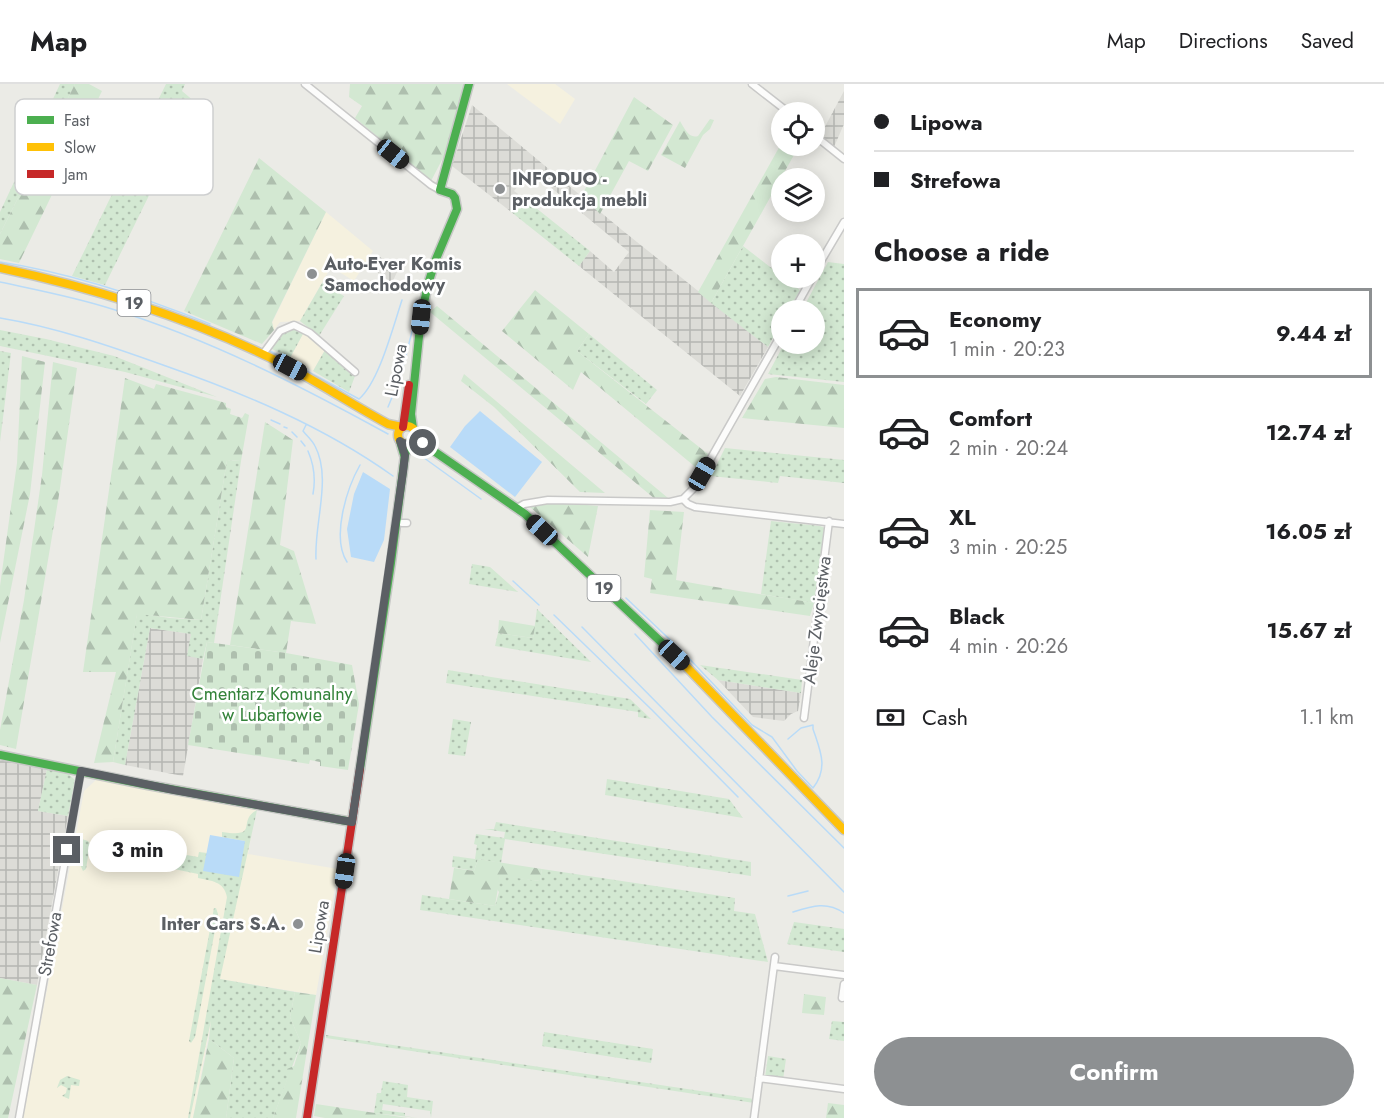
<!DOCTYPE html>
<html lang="en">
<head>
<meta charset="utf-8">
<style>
  :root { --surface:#fff; --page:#f6f6f6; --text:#202124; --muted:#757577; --line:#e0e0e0; --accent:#8d9092 }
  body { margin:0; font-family:Jost,sans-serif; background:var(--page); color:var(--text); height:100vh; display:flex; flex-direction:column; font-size:22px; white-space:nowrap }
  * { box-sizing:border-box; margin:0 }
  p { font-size:20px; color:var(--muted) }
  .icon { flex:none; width:33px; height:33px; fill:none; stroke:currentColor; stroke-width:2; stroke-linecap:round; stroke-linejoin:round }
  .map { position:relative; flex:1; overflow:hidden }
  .panel { display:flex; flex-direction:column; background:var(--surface); width:540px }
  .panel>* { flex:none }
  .hud { display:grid; align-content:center; height:132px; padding:0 30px; background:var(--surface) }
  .fabs { position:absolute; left:771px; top:18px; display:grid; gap:12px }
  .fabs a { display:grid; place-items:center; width:54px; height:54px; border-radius:50%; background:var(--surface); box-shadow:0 3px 15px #0003; font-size:30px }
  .end { position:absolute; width:27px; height:27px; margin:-14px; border:8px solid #5b5f64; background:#fff; box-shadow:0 0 0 3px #fff }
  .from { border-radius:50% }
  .bubble { position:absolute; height:42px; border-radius:21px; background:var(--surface); box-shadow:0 3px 15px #0003; font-size:20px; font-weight:700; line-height:42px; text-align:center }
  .car { position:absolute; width:18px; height:36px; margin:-18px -9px; border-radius:8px; box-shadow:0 0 4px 2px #0007; background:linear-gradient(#222 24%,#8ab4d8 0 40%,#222 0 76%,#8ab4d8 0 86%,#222 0) }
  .hud b { display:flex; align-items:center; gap:21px; height:57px; font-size:22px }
  .hud b+b { border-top:2px solid var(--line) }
  .hud i { width:15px; height:15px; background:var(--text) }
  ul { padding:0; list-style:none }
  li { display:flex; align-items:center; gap:18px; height:90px; margin:0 12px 9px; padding:0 18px; border:3px solid transparent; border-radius:0px }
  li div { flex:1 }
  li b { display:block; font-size:22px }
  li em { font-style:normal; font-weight:700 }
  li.active { border-color:var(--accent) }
  li>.icon { width:54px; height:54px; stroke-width:1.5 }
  h2 { padding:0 30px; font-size:27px; line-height:72px }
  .pay { display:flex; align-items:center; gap:15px; height:66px; padding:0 30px; font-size:22px }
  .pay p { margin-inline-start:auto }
  .action { display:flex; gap:12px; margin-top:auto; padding:12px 30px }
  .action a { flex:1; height:69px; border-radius:36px; background:var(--accent); color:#fff; font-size:24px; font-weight:700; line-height:69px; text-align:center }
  header { display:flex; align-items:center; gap:36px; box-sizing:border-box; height:84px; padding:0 30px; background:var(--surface); border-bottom:2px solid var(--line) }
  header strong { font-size:28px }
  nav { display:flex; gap:33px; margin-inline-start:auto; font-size:21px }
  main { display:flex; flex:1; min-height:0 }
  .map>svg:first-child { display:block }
</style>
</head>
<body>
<header>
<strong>Map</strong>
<nav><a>Map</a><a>Directions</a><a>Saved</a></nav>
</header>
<main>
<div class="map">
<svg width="844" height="1034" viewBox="0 0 844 1034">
  <defs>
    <pattern id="industrial-grid" width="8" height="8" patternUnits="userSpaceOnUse" patternTransform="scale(1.5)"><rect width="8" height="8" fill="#dcdcd7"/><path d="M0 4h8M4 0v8" fill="none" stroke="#b5b6b2"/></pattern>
    <pattern id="grass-dots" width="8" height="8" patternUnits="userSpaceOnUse" patternTransform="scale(1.5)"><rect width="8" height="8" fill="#d3e8d2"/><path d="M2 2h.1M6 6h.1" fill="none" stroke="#aebfae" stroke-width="1.8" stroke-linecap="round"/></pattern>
    <pattern id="forest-firs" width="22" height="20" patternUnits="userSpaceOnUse" patternTransform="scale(1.5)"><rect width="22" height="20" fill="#d3e8d2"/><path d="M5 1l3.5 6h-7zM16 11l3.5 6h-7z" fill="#aebfae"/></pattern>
    <pattern id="cemetery-stones" width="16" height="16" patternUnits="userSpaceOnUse" patternTransform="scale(1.5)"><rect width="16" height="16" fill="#d3e8d2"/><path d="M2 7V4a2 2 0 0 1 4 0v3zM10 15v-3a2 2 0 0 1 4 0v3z" fill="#aebfae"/></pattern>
  </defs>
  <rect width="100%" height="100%" fill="#ebebe6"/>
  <path fill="#f5f1df" d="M507,0H555L575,15L560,40Z
    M326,128L373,167L354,197L331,183L300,237L280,238L274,246L272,239Z
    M304,248L325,266L313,287L290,274Z
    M97,695L256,724L248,770L338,785L316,911L219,895L193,1034H23L84,707Z"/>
  <path fill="url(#industrial-grid)" d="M844,7V40L834,63L820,52Z
    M472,21L622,146L768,263L740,312L579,182L590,167L614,188L629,168L531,87L514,107L521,112L510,127L452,82Z
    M378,171L397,188L392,199L369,182Z
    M150,544L191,550L188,571L203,575L183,692L125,681Z
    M718,596L801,609L798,627L791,630L784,637L753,633Z
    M0,676L47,685L38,727L68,732L37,901L0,894Z"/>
  <path fill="url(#grass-dots)" d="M60,0H75L0,150V128Z
    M166,0H185L182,7L195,18L105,201L72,192Z
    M521,112L590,167L579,182L510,127Z
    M743,162L800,206L789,226H782L781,239L768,263L711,219Z
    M828,178L844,180V298L768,290L784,260H814V226H802Z
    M322,199L344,212L319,252L300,237Z
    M294,245L304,248L290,274L270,264L280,251Z
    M0,246L46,255L114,272L217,313L125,288L0,262Z
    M589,250L657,306L646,320L577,267Z
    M325,266L355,292L349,308L313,287Z
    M0,267L11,269L0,358Z
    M725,364L844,376V399L780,392L778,399L711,392Z
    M227,376L241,377L214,559L207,558L203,575L187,572L191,550L150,544L125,681L113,678L137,529L170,534L201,536Z
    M771,437L820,442L825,444L814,519L761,510Z
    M472,480L490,483L518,508L469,500Z
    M537,525L591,578L495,562L498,549L533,554Z
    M700,581L802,596L801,609L718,596Z
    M448,586L630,615L651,635L638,633V628L446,599Z
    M453,635L471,638L465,672L448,670Z
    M47,685L67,689L75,696L68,732L38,727Z
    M607,695L729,715L743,734L605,711Z
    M257,726L220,895L295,908L290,933L301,959L273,1034H226L234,974L209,955L211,937L190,1034H188L227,813C224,797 211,797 198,794V790L174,785L162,788L121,780V774L114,773L113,778H109V774L107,773L110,754H115L114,758L198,773L199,768L207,769L204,787L245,757L222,753V748C261,754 236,737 257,726Z
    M496,738L751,778V792L505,755L501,779L478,775L474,787L452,783L453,772L475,775L477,761L474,760L476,750L504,754L505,748L484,745H494Z
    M82,755L88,757L90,760L86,785L83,787L78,776Z
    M542,785L735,814L734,827L755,830L768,878L420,826L422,811L495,822L499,808L497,805L500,791L540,797Z
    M214,824H216L218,830L195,953L191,959L189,957Z
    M794,838L844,845V868L787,860Z
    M832,937L844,938V957L829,955Z
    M544,948L653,965L651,979L542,962Z
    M326,951L754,1015V1019L326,954Z
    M768,972L786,975L783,996L765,993Z
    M67,992L80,996L79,1002L71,1001L69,1015L62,1012L66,1009L67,1004L61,1001L57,1004L60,996Z
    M383,997L408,1001L407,1013L433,1017L431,1034L430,1027L383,1020L382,1026L405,1029V1032L418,1034L374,1029L377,1009H381Z"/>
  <path fill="url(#forest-firs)" d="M75,0H89L102,7L19,179L0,175V150Z
    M350,0H464L444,72L431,97L355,34L362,22L349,13Z
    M634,13L673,41L648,87L629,77L600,130L582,111Z
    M710,35L714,36L710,45L703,51L685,84L661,71L680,37C684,44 689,55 698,52Z
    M781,60L799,62L711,219L698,208Z
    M259,74L326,128L272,238L274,246L262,260L184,227Z
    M535,206L589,250L577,267L708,370L699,386L581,288L573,306L502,247Z
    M437,222L668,414L655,415L430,228Z
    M22,272L45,278L30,410L0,559V502L17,379Z
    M53,278L77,284L59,411L16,665L0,661V646L24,516L42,391Z
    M464,290L605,409L580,408L494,323L461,297Z
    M776,293L844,301V344L742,334L765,295Z
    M125,294L154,305L156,300L226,319V323L231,325L230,330L242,334L245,329L249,331L241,377L227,376L201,536L137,530L113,678L94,679L116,588H83Z
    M265,338L293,356L280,461L294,467L316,540L291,537L286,569L230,561Z
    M563,419L598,422L588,473L530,423L542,420Z
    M650,426L684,428L676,496C722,505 768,511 814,519L810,532L650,509L652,495L644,493Z
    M499,536L535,542L533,554L498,549Z
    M478,775L542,785L540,797L500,792L495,822L449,815L454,784L474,787Z
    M0,894L37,901L8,1034H0Z
    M295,908L316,911L296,1034H273L289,990L287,985L294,982L301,959L290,933Z
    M804,910L826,913L824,931L802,929Z
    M209,955L234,974L226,1034H193Z
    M828,1019L844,1021V1034H826Z
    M316,1020L408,1034H325L314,1032Z"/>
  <path fill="url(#cemetery-stones)" d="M207,558L286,569L352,581L359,620L348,686L320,682V678L310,676L309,680L188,661Z"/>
  <path fill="#b9dbf8" d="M480,327L542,378L515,413L450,363L465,342Z
    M363,388L390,405L384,456L374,478L351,473L347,445L354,410Z
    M210,751L245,757L239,793L203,787Z"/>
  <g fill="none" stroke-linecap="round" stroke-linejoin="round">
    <path stroke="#b9dbf8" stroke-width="1.5" d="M0,178C72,189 143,213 210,240
      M0,198C37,206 75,213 112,225C209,255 299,301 388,350
      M0,234C55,243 110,262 163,281C243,309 323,342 393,392
      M270,267L359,315C379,298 393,243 402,216
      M388,323L400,294L414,240
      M271,336L280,340
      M306,341L303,347C307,352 312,356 315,362C332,394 314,439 316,475
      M284,343L287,344
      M292,348L297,353
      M301,357L305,362
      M308,367C314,381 316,394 313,410
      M420,371L481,415
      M347,478C331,453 347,404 360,381
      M513,497L539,521
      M626,514L683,568L752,641L772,653L797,687L813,704C829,684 820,666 813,645V641L801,644L788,655
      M554,531L652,626L738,713
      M582,543L844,808
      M635,550L712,633L844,764
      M788,812L808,807
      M793,828C812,822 827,817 844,829"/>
    <defs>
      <path id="street" d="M305,0L431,101L440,106
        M752,0L788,28
        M814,51L844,75
        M814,189L844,138
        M794,226L812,194
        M263,270L280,247L294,241L310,249L355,288
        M683,415L688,420L695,423L844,440
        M517,424L524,420L548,416L670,418L683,415L694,404L782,249
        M402,439H407
        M804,634L829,437
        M774,882L844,891
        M842,914L844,900
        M759,994L844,1005
        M19,1034L81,687
        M754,1034L775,873"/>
      <path id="fast" d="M413,344L411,330L421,233L428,200L436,175L457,125L455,114L452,110L440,106L469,0
        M416,350L425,361L525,430L678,574
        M400,357L404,371
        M0,671L148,701L352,738
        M360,685L391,479L405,371L409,359"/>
      <path id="slow" d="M0,184C99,205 194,235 285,281C320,299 353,321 388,340L402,343
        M398 351a9 9 0 1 1 18 0a9 9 0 1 1-18 0Z
        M678,574L844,746"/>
      <path id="jam" d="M403,343L409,301
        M307,1034L360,685"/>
    </defs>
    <use href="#street" stroke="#c9c9c8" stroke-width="9"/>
    <use href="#fast" stroke="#c7c8c6" stroke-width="11"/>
    <use href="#slow" stroke="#c7c8c6" stroke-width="11"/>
    <use href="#jam" stroke="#c7c8c6" stroke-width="11"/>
    <use href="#street" stroke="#fcfcfb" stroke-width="6"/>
    <use href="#fast" stroke="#4caf50" stroke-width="8"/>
    <use href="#slow" stroke="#ffc107" stroke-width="8"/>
    <use href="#jam" stroke="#c62828" stroke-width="8"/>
  </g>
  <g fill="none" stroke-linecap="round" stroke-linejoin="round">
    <path stroke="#5b5f64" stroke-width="8" d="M67,766L81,687L174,706L352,738L403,388L405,371L400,357C405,361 410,360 414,357L416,350L423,359"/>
  </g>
  <g fill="#8d9092" stroke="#fff" stroke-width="2">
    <circle cx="500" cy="105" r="6"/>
    <circle cx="312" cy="190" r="6"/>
    <circle cx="298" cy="840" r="6"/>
  </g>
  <g text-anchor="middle" stroke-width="5" stroke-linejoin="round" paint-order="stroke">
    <g fill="#fff" stroke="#8c8f92" stroke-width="1.5">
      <rect x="117.5" y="206" width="33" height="26" rx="4.5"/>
      <rect x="587.5" y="491" width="33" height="26" rx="4.5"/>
    </g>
    <g font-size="16" font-weight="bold" fill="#5b5f64">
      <text x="134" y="225">19</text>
      <text x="604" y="510">19</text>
    </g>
    <g font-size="18" font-weight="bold" fill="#5b5f64" stroke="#fff" text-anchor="start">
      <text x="512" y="101">INFODUO -<tspan x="512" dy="21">produkcja mebli</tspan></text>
      <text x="324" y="186">Auto-Ever Komis<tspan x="324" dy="21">Samochodowy</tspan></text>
      <text x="286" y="846" text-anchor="end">Inter Cars S.A.</text>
    </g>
    <g font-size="18" fill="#5b5f64" stroke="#fff">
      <text transform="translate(396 286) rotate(-79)" y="6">Lipowa</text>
      <text transform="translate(817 536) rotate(-83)" y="6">Aleje Zwycięstwa</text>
      <text transform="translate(319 843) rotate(-81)" y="6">Lipowa</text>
      <text transform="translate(50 860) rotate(-80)" y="6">Strefowa</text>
    </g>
    <g font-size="18" fill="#34833a" stroke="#fff">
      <text x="272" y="616">Cmentarz Komunalny<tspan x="272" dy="21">w Lubartowie</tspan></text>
    </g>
  </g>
  <rect x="15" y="15" width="198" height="96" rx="9" fill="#fff" stroke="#cecfd0" stroke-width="1.5"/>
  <rect x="27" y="32" width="27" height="8" fill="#4caf50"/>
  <rect x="27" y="59" width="27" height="8" fill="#ffc107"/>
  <rect x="27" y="86" width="27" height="8" fill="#c62828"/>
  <g font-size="16" fill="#5b5f64">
    <text x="64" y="42">Fast</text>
    <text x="64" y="69">Slow</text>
    <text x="64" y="96">Jam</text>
  </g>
</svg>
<div class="fabs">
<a><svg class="icon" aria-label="locate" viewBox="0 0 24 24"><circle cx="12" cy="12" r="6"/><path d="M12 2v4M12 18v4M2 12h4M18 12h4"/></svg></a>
<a><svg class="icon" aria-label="layers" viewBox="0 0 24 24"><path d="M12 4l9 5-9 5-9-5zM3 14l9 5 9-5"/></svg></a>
<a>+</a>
<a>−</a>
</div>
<i class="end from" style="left:423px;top:359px"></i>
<i class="end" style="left:67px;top:766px"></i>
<div class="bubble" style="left:88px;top:746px;width:99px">3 min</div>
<i class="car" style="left:393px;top:70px;rotate:129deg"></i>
<i class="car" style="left:421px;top:233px;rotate:186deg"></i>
<i class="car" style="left:290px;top:283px;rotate:118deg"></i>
<i class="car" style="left:702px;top:390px;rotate:30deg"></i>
<i class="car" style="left:542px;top:446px;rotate:313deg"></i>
<i class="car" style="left:674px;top:571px;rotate:133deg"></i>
<i class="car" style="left:345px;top:787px;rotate:188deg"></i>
</div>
<section class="panel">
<div class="hud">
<b><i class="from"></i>Lipowa</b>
<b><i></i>Strefowa</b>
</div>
<h2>Choose a ride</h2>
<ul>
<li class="active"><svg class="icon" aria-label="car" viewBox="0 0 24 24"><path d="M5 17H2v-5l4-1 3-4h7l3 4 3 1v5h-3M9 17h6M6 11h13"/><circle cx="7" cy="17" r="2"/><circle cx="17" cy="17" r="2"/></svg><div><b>Economy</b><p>1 min · 20:23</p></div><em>9.44 zł</em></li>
<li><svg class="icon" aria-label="car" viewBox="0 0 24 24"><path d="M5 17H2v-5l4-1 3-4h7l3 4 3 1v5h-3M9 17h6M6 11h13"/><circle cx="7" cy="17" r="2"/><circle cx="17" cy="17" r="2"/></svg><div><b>Comfort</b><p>2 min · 20:24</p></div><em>12.74 zł</em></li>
<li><svg class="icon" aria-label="car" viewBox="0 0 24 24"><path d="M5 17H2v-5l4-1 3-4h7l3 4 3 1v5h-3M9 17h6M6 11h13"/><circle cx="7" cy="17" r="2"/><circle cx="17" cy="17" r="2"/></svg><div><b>XL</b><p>3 min · 20:25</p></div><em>16.05 zł</em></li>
<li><svg class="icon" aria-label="car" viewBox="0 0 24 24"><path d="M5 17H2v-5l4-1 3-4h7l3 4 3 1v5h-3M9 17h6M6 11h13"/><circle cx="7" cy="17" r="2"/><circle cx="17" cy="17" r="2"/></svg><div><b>Black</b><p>4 min · 20:26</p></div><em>15.67 zł</em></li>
</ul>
<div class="pay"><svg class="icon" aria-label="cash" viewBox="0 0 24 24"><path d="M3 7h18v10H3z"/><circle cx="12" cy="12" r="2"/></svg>Cash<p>1.1 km</p></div>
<div class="action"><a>Confirm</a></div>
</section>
</main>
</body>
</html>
